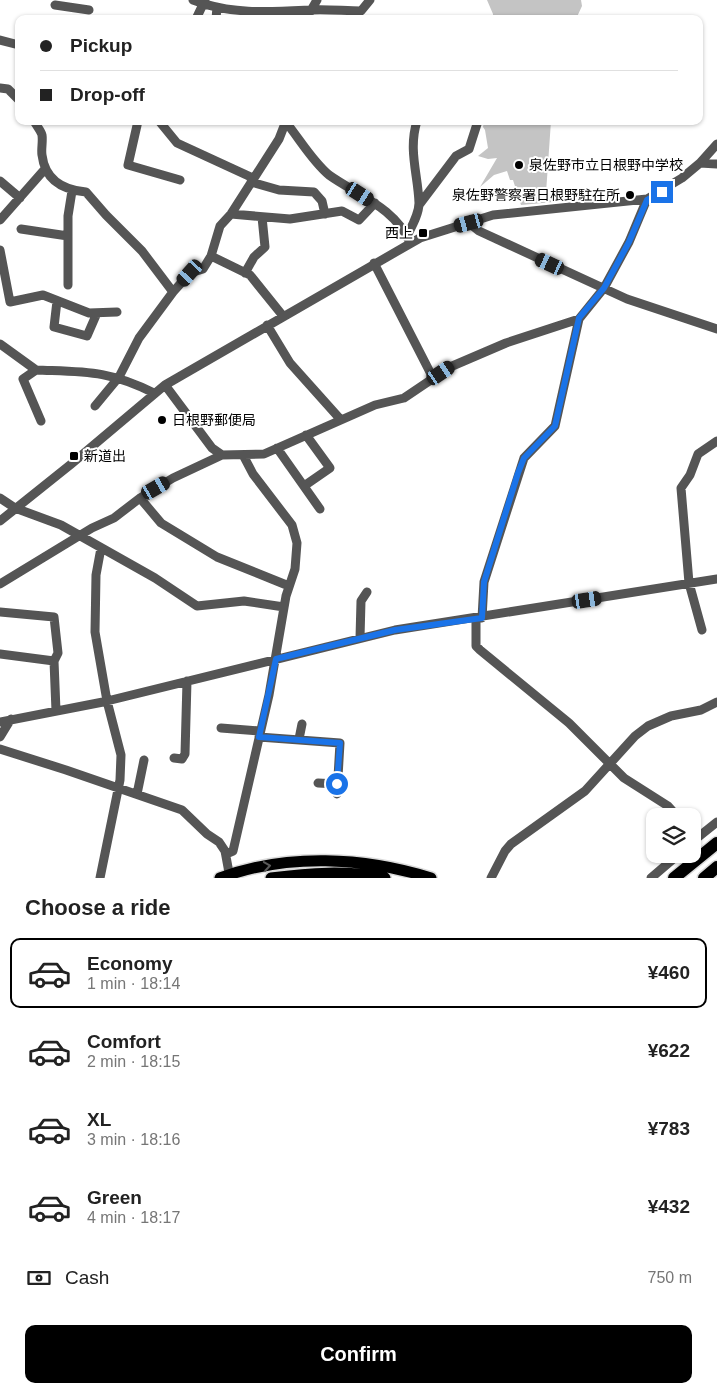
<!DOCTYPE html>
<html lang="en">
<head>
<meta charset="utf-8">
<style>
  :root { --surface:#fff; --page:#f2f2f2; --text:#222; --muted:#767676; --line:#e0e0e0; --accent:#000 }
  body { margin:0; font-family:Arial,"Noto Sans JP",sans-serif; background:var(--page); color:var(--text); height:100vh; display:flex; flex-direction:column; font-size:19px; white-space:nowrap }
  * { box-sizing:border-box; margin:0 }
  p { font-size:16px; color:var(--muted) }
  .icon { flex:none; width:28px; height:28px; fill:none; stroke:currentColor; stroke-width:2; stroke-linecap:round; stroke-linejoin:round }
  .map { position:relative; height:878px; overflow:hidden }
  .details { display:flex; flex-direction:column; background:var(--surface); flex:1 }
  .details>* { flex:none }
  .guide { position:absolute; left:15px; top:15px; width:688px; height:110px; border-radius:10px; box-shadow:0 1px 4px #0004; display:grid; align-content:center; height:110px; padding:0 25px; background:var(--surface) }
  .tools { position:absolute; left:646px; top:808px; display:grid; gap:10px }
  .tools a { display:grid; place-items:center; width:55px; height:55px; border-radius:10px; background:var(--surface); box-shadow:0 1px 4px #0004; font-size:25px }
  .end { position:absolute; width:22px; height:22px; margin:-11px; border:6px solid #1a73e8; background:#fff; box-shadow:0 0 0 2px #fff }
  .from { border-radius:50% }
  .car { position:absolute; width:15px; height:30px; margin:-15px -8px; border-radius:6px; box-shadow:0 0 4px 1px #0007; background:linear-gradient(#222 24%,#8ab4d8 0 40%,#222 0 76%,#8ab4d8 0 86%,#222 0) }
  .guide b { display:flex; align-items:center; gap:18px; height:48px; font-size:19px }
  .guide b+b { border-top:1px solid var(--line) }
  .guide i { width:12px; height:12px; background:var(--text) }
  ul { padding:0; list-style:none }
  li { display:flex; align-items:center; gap:15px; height:70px; margin:0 10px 8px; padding:0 15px; border:2px solid transparent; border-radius:10px }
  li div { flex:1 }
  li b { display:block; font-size:19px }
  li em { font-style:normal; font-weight:700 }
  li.current { border-color:var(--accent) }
  li>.icon { width:45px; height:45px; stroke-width:1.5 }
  h2 { padding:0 25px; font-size:22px; line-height:60px }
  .pay { display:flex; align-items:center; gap:12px; height:55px; padding:0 25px; font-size:19px }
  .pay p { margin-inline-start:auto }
  .cta { display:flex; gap:10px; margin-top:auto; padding:10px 25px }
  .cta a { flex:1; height:58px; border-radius:10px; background:var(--accent); color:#fff; font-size:20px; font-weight:700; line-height:58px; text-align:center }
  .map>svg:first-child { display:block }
</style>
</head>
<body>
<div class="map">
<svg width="717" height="878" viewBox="0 0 717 878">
  <rect width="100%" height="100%" fill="#fff"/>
  <path fill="#c4c4c4" d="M487,0H581L582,6L576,19H493V14Z
    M484,121H551L546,193L553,202L521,205L513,180H510L507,171L494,175L480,187L497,158L488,159L478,156L488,148L485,130L483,127Z"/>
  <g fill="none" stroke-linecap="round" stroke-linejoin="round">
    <defs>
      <path id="major" d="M220,878C287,853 364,857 431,878
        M271,878C309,873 347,870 385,878"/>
      <path id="highway" d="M674,878L717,843
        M704,878L717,867"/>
    </defs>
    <use href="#major" stroke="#dbdbdb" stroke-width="14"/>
    <use href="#highway" stroke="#dbdbdb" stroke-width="15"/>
    <path stroke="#555" stroke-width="9" d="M193,0C231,15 271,12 311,10C327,9 345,11 361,11L370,0
      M55,5L89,10
      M196,19L205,0
      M216,19L217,7
      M306,19L317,0
      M0,40L19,45
      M0,88L8,89L19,100
      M34,121C36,125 41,131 42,135C43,142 41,149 42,155C45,180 63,190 86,192L106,215L142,251L173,292L139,338L119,377L95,406
      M138,121L128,165L180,180
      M159,121L177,143L253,178
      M285,121C299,138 312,161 329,175C357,195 396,208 410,243
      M700,163L717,164
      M0,181L20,198
      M251,182L279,190L314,192L322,201L325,214
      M419,205L456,156L469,149L478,121
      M231,214L290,219L342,211L359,220L375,203
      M0,220L45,169
      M469,223L479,231L627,299L717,329
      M21,229L68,236
      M407,236C412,226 419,214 419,203C418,174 408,150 417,121
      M0,250L10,302L43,295L89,313L117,312
      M211,256L250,275L283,316
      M374,263L433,378
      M245,273L254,257L265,247L262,217
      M68,285V216L72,191
      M173,292L190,273L203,269L211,256L220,226L231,214L279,139L286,121
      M57,301L54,327L87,336L97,313
      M267,325L290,363L341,420
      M0,344L36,370L23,379L41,421
      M36,370C85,372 108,370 154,393
      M165,385L212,448L222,455
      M277,448L320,509
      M304,486L330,468L306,435
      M0,498L15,508L61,525L155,578L197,606L244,601L284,607
      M140,498L161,523L217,557L289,586
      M0,521L70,465L165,385L420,238L493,215L647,199L682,178L700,163L717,144
      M0,584L92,528L114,518L140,498L173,478L222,455L264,454L375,405L404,398L450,367L506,343L579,319
      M0,612L54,617L58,653L54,661L56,711
      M476,618V646L480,650L569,723L624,778L668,806L677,816
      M482,618L484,582L524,458L555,426L579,319L604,288L629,242L647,199
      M702,630L689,583L681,488L690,475L698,454L717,441
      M360,638L361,601L367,592
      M0,654L54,661
      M0,722L103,702L395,630L717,579
      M221,728L260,731
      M0,737L11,719
      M259,737L340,743L337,794
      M299,739L302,724
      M0,749L66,770L182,810L207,834L219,842L225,851L230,878
      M174,758L182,759L185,754L187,681
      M318,783L337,784
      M137,794L144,760
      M692,842L717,822
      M226,854L233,851L269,695L286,596L295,569L297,543L292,525L253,474L243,455
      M100,878L120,780L121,755L107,701L95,632L96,575L101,548
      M491,878L505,851L511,844L585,791L635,736L648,726L671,716L701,710L717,702
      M651,878L679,854"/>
    <use href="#major" stroke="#000" stroke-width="11"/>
    <use href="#highway" stroke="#000" stroke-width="12"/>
  </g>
  <defs><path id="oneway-chevron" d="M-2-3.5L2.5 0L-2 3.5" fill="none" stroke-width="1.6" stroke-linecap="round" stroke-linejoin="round" transform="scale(1.25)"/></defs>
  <use stroke="#595959" href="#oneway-chevron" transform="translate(267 866) rotate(-9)"/>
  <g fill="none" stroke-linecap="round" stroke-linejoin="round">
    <path stroke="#1a73e8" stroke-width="6" d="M337,784L340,743L259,737L276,659L395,630L482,618L484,582L518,473L524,458L555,426L579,318L604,288L629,242L647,200L662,192"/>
  </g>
  <g fill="#000" stroke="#fff" stroke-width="2">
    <circle cx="519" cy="165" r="5"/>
    <circle cx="630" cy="195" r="5"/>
    <rect x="418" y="228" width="10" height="10" rx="2.5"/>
    <circle cx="162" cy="420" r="5"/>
    <rect x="69" y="451" width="10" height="10" rx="2.5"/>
  </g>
  <g text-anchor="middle" stroke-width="4" stroke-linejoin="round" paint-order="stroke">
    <g font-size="14" fill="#000" stroke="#fff" text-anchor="start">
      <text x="529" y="170">泉佐野市立日根野中学校</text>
      <text x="620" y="200" text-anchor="end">泉佐野警察署日根野駐在所</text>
      <text x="413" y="238" text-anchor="end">西上</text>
      <text x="172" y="425">日根野郵便局</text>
      <text x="84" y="461">新道出</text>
    </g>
  </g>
</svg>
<div class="tools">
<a><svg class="icon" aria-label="layers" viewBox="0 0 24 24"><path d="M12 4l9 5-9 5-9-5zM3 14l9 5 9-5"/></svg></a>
</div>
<i class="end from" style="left:337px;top:784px"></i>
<i class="end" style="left:662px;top:192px"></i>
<i class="car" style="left:360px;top:194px;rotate:122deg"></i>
<i class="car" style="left:469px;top:223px;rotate:255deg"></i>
<i class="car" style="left:550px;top:264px;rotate:295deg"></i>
<i class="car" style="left:190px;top:273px;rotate:222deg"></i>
<i class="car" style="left:441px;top:373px;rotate:56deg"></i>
<i class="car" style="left:156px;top:488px;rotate:60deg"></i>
<i class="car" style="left:587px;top:600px;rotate:81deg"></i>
<div class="guide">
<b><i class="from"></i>Pickup</b>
<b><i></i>Drop-off</b>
</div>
</div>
<section class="details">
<h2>Choose a ride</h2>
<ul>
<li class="current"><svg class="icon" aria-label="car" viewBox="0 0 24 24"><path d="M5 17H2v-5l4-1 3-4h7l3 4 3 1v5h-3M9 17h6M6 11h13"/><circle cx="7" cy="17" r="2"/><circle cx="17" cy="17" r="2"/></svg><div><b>Economy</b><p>1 min · 18:14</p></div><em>¥460</em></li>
<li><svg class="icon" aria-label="car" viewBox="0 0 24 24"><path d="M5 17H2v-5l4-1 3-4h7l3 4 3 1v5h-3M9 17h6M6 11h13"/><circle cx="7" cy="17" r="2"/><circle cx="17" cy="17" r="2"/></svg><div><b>Comfort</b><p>2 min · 18:15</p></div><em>¥622</em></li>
<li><svg class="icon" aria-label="car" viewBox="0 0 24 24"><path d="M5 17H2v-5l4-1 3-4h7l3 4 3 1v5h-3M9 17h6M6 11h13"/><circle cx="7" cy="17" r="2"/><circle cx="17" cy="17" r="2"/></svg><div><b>XL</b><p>3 min · 18:16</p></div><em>¥783</em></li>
<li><svg class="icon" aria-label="car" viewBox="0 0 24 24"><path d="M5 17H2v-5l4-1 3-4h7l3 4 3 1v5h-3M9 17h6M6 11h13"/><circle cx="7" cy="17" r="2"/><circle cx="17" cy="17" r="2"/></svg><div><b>Green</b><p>4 min · 18:17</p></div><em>¥432</em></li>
</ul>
<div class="pay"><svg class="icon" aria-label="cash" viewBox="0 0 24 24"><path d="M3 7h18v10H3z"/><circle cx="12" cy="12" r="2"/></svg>Cash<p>750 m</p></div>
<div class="cta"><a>Confirm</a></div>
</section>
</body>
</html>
